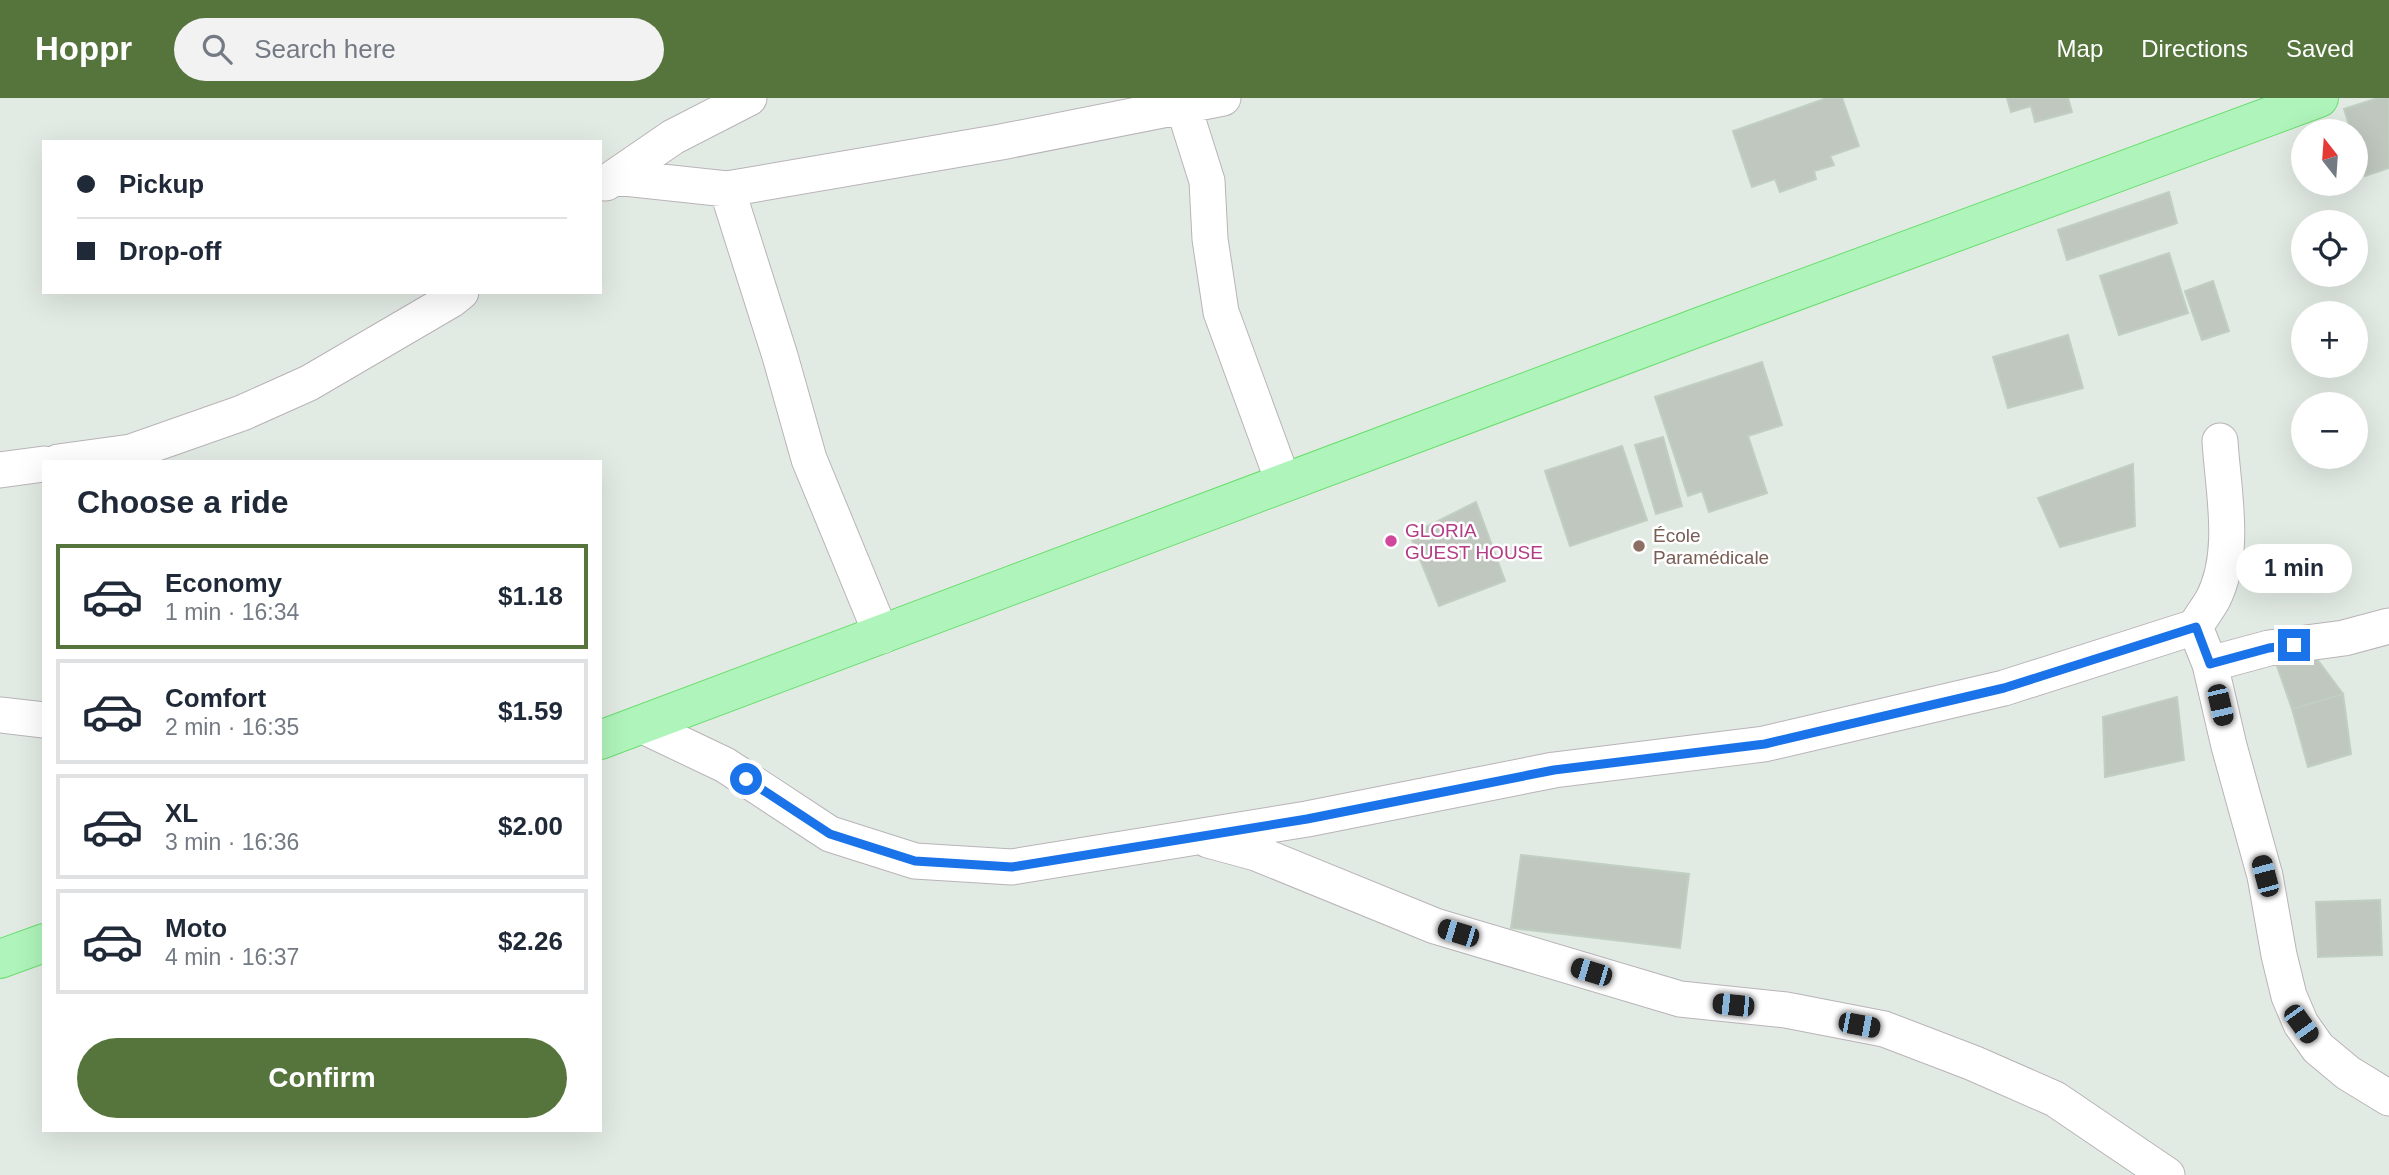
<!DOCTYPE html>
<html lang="en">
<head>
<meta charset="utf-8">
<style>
  :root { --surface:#fff; --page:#f2f2f3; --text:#1f2937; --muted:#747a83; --line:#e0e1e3; --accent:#55753c }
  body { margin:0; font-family:Arial,sans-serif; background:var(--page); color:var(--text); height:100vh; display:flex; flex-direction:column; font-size:26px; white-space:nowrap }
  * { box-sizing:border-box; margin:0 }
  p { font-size:23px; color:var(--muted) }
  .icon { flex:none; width:38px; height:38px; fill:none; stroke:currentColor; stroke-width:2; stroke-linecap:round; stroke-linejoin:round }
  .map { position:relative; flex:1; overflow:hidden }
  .details { position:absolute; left:42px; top:362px; width:560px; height:672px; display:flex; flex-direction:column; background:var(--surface); border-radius:0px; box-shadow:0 7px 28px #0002 }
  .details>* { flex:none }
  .top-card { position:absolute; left:42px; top:42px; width:560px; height:154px; border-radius:0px; box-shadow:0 7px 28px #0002; display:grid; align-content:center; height:154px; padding:0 35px; background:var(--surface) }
  .needle { width:46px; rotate:343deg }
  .buttons { position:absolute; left:2291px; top:21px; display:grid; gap:14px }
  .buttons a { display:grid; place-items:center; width:77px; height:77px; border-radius:50%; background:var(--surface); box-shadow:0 7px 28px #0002; font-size:35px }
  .end { position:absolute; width:32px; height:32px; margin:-16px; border:9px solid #1a73e8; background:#fff; box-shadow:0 0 0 4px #fff }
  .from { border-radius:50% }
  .bubble { position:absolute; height:49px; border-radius:24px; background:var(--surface); box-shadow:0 7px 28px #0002; font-size:23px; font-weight:800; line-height:49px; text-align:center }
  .car { position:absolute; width:21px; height:42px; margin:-21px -10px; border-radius:9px; box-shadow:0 0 5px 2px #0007; background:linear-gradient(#222 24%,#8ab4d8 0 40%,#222 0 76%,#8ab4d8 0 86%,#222 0) }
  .top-card b { display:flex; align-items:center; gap:24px; height:66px; font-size:26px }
  .top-card b+b { border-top:2px solid var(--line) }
  .top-card i { width:18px; height:18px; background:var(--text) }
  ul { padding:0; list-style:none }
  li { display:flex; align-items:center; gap:21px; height:105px; margin:0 14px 10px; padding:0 21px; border:4px solid var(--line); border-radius:0px }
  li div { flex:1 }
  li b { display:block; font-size:26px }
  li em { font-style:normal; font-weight:800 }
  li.selected { border-color:var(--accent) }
  li>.icon { width:63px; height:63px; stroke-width:1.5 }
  h2 { padding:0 35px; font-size:32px; line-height:84px }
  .cta { display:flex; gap:14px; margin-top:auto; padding:14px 35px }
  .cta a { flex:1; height:80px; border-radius:42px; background:var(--accent); color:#fff; font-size:28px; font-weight:800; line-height:80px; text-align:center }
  header { display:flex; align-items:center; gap:42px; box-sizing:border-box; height:98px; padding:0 35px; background:var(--accent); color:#fff }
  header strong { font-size:33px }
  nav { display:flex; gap:38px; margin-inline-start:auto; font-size:24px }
  .search { width:490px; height:63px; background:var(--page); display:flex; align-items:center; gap:18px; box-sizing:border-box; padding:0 24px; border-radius:38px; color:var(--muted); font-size:26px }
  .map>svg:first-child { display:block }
</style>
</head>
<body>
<header>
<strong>Hoppr</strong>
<div class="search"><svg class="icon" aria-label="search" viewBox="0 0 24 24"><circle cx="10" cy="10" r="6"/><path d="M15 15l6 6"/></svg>Search here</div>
<nav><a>Map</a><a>Directions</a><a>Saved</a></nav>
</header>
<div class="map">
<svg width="2389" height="1077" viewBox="0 0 2389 1077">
  <rect width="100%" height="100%" fill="#e2ebe3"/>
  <path fill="#bfc7bf" stroke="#c1cfc2" stroke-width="2" d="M1827,0H1842L1859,48L1830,58L1834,67L1814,73L1816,81L1780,94L1775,81L1752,89L1733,33Z
    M2007,0H2068L2072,14L2035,24L2031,8L2011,14Z
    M2378,0H2389V70L2365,78L2356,48V33H2351L2344,11Z
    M2169,94L2177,125L2067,162L2058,132Z
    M2169,155L2188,215L2119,237L2100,178Z
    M2213,183L2229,233L2202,242L2185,193Z
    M2068,237L2083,290L2008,310L1993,259Z
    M1762,264L1782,327L1748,338L1767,395L1709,414L1702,393L1688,398L1655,299Z
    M1663,339L1682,408L1656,416L1635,347Z
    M1622,348L1647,422L1570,448L1545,373Z
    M2133,366L2135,428L2060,449L2038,400Z
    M1476,404L1505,483L1439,508L1410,437Z
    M2317,561L2343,596L2292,611L2277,568Z
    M2343,596L2351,656L2308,669L2292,611Z
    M2177,599L2184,662L2105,679L2103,619Z
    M1521,757L1689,776L1680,850L1511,830Z
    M2380,802L2382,857L2318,859L2316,804Z"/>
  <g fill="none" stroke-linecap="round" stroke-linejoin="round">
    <defs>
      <path id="minor" d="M1183,7L1207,83L1210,141L1221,214L1284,386
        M615,79L727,91L1001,44L1223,0
        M606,85L673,39L749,0
        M727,91L780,258L809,361L882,538
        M58,364L131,354L242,315L309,285L451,202L461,194
        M0,372L44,366
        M2195,529L2210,566L2229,648L2265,778L2279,857L2289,898L2301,926L2318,950L2348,975L2389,1000
        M2210,566L2269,550L2344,540L2389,528
        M0,617L44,622
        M641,627L725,667L830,736L915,763L1012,769L1307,721L1554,672L1764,646L2004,590L2195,529C2201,519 2208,510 2213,501C2237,454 2223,393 2220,343
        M1208,742L1256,755L1435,828L1680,901L1786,912L1884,931L1973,965L2055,1001L2167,1077"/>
      <path id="primary" d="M600,642L1699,229L2319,0
        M0,861L44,845"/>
    </defs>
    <use href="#minor" stroke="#b8b3b8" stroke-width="37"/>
    <use href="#primary" stroke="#69de6f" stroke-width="40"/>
    <use href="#minor" stroke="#fff" stroke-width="35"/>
    <use href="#primary" stroke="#aff4ba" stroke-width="38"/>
  </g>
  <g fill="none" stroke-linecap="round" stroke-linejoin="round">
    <path stroke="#1a73e8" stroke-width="9" d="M746,681L830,736L915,763L1012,769L1307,721L1554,672L1765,646L2004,590L2196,529L2210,566L2269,550L2294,547"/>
  </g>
  <circle fill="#d1479c" stroke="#fff" stroke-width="2.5" cx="1391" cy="443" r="7"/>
  <circle fill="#8d6e63" stroke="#fff" stroke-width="2.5" cx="1639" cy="448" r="7"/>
  <g text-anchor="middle" stroke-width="5" stroke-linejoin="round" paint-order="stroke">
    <g font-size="19" fill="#b23c85" stroke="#fff" text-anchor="start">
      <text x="1405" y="439">GLORIA<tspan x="1405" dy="22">GUEST HOUSE</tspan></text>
    </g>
    <g font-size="19" fill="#785e54" stroke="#fff" text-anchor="start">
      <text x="1653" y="444">École<tspan x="1653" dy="22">Paramédicale</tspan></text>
    </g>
  </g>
</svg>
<div class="buttons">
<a><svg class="needle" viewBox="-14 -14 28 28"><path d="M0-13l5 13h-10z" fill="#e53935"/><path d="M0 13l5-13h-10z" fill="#747a83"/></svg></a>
<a><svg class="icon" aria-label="locate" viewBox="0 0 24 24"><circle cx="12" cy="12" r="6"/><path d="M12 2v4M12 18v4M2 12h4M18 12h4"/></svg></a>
<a>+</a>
<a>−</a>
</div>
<i class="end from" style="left:746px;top:681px"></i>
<i class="end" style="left:2294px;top:547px"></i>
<div class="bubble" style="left:2236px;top:446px;width:116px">1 min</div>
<i class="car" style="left:2220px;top:607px;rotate:167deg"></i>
<i class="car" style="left:2265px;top:778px;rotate:345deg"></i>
<i class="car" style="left:1458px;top:835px;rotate:287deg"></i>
<i class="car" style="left:1591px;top:874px;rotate:287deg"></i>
<i class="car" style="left:1733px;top:907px;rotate:276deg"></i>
<i class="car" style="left:2301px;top:926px;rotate:144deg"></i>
<i class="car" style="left:1859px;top:927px;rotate:101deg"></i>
<div class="top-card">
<b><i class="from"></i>Pickup</b>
<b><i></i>Drop-off</b>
</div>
<section class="details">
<h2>Choose a ride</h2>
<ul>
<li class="selected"><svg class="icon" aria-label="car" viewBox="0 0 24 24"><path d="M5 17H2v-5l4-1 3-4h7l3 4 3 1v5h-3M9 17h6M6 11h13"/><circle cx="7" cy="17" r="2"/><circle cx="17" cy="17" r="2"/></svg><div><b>Economy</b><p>1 min · 16:34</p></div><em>$1.18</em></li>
<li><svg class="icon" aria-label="car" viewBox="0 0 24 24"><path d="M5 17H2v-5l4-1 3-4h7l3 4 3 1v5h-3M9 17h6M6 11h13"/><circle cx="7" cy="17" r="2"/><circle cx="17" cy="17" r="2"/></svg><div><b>Comfort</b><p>2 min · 16:35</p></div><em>$1.59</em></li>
<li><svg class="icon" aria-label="car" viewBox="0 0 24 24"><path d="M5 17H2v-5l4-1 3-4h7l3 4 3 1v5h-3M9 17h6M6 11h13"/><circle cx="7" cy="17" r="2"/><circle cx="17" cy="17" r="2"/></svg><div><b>XL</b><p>3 min · 16:36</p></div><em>$2.00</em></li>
<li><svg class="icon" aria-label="car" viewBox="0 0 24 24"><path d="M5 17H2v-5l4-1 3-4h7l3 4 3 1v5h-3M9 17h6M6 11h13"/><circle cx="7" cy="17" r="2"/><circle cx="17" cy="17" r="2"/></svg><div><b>Moto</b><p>4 min · 16:37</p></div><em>$2.26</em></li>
</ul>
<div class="cta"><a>Confirm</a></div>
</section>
</div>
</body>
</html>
